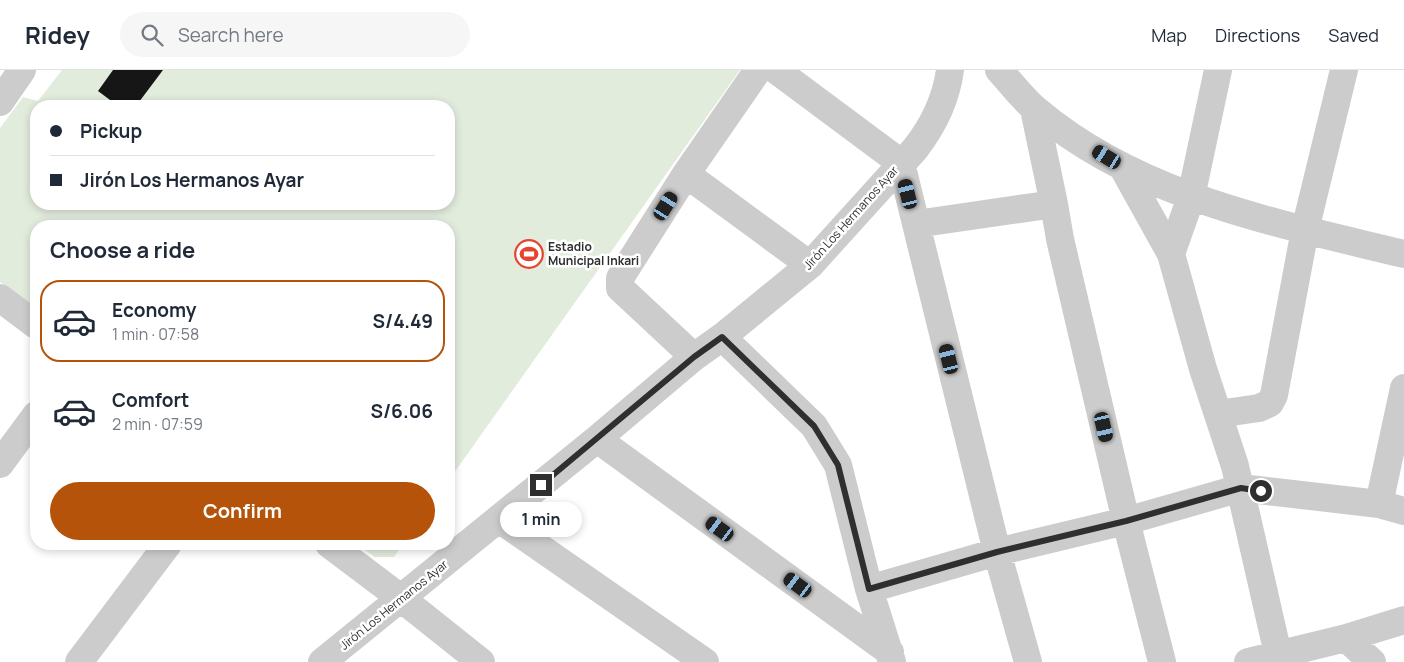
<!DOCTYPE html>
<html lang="en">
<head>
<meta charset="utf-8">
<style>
  :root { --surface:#fff; --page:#f6f6f7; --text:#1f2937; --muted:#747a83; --line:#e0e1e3; --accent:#b45309 }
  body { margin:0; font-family:Manrope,sans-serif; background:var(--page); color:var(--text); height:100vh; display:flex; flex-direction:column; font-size:19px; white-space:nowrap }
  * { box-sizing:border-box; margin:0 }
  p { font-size:16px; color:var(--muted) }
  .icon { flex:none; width:28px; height:28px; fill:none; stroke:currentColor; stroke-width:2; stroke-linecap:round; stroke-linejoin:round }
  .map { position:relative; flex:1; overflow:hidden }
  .sheet { position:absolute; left:30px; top:150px; width:425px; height:330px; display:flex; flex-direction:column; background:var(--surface); border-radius:20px; box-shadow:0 2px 8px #0003 }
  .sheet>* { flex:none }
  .hud { position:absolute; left:30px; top:30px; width:425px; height:110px; border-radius:20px; box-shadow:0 2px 8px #0003; display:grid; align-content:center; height:110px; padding:0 20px; background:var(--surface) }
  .end { position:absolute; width:22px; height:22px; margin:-11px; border:6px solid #2f2f2f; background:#fff; box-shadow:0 0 0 2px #fff }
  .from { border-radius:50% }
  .bubble { position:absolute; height:35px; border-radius:18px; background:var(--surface); box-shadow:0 2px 8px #0003; font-size:16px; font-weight:700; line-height:35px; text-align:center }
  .car { position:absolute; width:15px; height:30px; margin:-15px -8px; border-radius:6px; box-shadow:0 0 4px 1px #0007; background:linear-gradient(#222 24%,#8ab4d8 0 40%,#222 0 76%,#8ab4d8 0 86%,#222 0) }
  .hud b { display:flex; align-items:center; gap:18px; height:48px; font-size:19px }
  .hud b+b { border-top:1px solid var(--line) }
  .hud i { width:12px; height:12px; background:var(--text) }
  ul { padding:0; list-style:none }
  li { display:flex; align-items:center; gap:15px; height:82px; margin:0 10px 8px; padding:0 10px; border:2px solid transparent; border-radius:20px }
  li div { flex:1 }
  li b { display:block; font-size:19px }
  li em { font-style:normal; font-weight:700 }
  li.current { border-color:var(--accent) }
  li>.icon { width:45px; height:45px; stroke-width:1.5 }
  h2 { padding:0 20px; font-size:22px; line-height:60px }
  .cta { display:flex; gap:10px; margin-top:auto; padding:10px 20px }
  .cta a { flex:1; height:58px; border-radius:30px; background:var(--accent); color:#fff; font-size:20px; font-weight:700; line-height:58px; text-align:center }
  header { display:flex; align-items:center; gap:30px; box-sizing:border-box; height:70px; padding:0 25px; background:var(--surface); border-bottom:1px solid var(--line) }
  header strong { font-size:24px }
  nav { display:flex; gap:28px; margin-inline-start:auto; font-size:18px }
  .search { width:350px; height:45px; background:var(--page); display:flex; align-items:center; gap:12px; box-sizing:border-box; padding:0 18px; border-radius:28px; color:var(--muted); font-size:19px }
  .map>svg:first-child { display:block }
</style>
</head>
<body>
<header>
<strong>Ridey</strong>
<div class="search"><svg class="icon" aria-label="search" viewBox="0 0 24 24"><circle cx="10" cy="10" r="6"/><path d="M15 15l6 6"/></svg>Search here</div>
<nav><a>Map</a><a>Directions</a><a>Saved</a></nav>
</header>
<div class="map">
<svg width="1404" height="592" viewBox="0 0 1404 592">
  <rect width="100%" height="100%" fill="#fff"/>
  <path fill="#e2ecdd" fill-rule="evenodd" d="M62,0H740L449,410V156H36V238L0,212V58L23,27L38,31ZM36,36H449V134H36Z
    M356,474H403L394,487H375Z"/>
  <path fill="#161616" d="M113,0H163L136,36H118L98,21Z"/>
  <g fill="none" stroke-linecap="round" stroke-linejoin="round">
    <path stroke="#ccc" stroke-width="28" d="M776,0L901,93L997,482L1028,592
      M999,0C1011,13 1022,28 1035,39C1138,127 1277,153 1404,184
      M1218,0L1191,127L1171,184L1203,299L1235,396L1278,584
      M0,32L22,0
      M1034,39L1054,134
      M1122,96L1171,184
      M686,104L810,195
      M916,154L1054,134L1060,169L1126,451L1162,592
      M0,228L36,255
      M722,267L814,356L838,395L869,519L892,592
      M694,287L620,218V208L686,104L758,0
      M1218,344L1259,338L1270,333L1274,325L1305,160L1344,0
      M597,369L890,582
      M0,394L36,345
      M1379,434L1404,441
      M499,449L705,592
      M329,474L402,529L481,592
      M869,519L997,482L1126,451L1241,418L1379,434L1404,318
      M1346,568L1404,550
      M79,592L168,474
      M322,592L597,369L694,287L722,267L810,195L915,79C933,56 946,30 950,0
      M1248,592L1346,568L1372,592"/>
  </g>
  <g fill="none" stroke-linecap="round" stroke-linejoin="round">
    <path stroke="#2f2f2f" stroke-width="6" d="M541,415L694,287L722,267L814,356L838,395L869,519L997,482L1126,451L1241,418L1261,421"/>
  </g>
  <defs>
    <symbol id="stadium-ring" viewBox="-11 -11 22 22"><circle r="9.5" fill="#fff" stroke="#e64431" stroke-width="1.5"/><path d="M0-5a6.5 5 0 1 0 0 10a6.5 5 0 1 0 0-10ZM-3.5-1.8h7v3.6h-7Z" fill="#e64431"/></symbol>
  </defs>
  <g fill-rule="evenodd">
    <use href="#stadium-ring" x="513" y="168" width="32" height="32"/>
  </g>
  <g text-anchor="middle" stroke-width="5" stroke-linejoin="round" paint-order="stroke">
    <g font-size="12" fill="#2f2f2f" stroke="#fff">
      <text transform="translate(851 148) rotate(-48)" y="4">Jirón Los Hermanos Ayar</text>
      <text transform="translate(394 535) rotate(-39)" y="4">Jirón Los Hermanos Ayar</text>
    </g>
    <g font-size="12" font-weight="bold" fill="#2f2f2f" stroke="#fff" text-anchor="start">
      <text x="548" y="181">Estadio<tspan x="548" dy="14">Municipal Inkari</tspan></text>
    </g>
  </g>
</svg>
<i class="end from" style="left:1261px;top:421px"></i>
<i class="end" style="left:541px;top:415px"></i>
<div class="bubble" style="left:500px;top:432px;width:82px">1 min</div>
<i class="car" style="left:1107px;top:87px;rotate:301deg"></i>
<i class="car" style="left:908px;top:124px;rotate:346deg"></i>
<i class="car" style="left:666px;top:136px;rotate:32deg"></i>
<i class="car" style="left:949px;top:289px;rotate:346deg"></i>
<i class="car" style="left:1104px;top:357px;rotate:167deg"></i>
<i class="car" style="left:720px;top:459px;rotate:306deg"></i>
<i class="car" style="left:798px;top:515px;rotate:306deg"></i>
<div class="hud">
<b><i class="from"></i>Pickup</b>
<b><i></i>Jirón Los Hermanos Ayar</b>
</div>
<section class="sheet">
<h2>Choose a ride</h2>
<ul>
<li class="current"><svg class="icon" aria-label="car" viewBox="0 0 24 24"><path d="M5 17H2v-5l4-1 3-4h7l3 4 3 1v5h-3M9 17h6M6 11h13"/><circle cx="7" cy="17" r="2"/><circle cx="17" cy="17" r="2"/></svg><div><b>Economy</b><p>1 min · 07:58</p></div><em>S/4.49</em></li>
<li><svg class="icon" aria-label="car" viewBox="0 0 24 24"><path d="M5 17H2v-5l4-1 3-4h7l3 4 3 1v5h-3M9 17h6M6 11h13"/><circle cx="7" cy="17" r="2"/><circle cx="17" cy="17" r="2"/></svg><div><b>Comfort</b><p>2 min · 07:59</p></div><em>S/6.06</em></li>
</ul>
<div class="cta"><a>Confirm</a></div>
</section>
</div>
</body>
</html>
